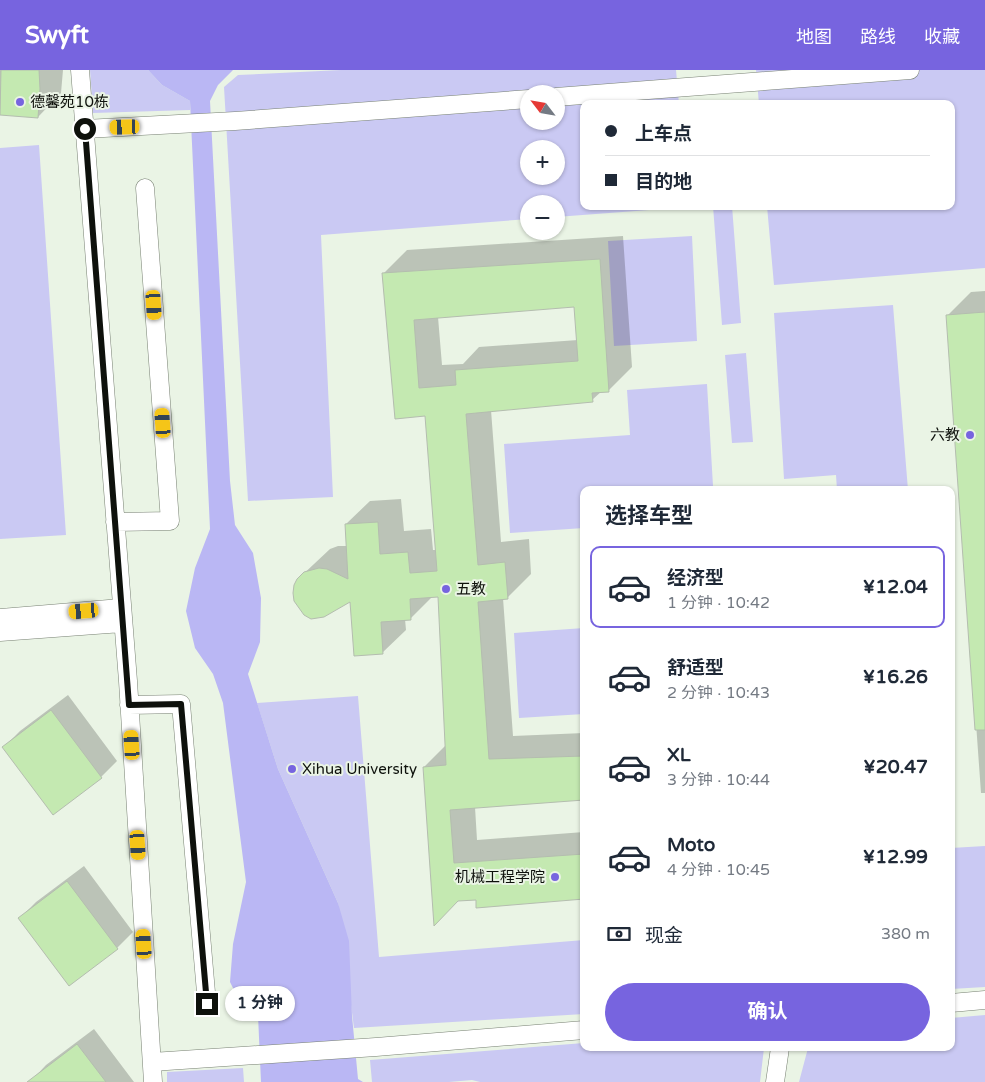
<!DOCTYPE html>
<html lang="zh">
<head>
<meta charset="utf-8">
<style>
  :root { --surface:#fff; --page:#f6f6f7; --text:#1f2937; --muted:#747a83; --line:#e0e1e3; --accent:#7764df }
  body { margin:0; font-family:"Varela Round","Noto Sans SC",sans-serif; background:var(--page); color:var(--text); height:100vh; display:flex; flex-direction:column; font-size:19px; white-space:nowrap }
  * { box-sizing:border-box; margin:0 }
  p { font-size:16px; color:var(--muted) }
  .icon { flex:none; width:28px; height:28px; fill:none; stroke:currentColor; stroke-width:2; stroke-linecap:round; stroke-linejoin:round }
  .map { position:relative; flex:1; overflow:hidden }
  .drawer { position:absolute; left:580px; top:416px; width:375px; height:565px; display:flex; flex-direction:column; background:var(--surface); border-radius:10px; box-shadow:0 1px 4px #0004 }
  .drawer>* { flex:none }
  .banner { position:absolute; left:580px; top:30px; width:375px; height:110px; border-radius:10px; box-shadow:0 1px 4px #0004; display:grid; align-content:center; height:110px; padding:0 25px; background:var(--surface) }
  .needle { width:32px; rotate:301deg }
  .tools { position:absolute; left:520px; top:15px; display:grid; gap:10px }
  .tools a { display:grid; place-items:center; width:45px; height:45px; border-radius:50%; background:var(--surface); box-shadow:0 1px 4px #0004; font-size:25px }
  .end { position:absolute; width:22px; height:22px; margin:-11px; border:6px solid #0e110c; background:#fff; box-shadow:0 0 0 2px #fff }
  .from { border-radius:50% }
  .bubble { position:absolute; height:35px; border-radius:18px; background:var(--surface); box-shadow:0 1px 4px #0004; font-size:16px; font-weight:700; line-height:35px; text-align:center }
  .car { position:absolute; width:15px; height:30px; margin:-15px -8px; border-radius:6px; box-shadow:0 0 4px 1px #0007; background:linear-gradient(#f5c518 24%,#345 0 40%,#f5c518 0 76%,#345 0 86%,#f5c518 0) }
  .banner b { display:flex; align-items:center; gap:18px; height:48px; font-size:19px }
  .banner b+b { border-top:1px solid var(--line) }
  .banner i { width:12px; height:12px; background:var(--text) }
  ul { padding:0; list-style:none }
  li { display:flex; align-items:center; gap:15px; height:82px; margin:0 10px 8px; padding:0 15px; border:2px solid transparent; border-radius:10px }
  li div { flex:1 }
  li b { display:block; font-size:19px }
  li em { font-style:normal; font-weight:700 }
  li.current { border-color:var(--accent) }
  li>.icon { width:45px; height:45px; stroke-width:1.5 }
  h2 { padding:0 25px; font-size:22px; line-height:60px }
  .pay { display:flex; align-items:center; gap:12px; height:55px; padding:0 25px; font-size:19px }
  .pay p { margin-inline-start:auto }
  .button { display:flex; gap:10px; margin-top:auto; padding:10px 25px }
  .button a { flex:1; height:58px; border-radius:30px; background:var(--accent); color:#fff; font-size:20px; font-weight:700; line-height:58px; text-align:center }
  header { display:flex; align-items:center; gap:30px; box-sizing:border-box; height:70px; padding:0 25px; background:var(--accent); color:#fff }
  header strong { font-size:24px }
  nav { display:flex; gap:28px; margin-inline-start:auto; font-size:18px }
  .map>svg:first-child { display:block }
</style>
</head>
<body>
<header>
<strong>Swyft</strong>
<nav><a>地图</a><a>路线</a><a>收藏</a></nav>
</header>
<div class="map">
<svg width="985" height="1012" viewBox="0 0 985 1012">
  <rect width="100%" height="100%" fill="#eaf4e5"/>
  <path fill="#cac9f3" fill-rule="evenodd" d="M90,0H148L162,15L190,31V40L93,43Z
    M341,0H676L679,34H584V136L689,137L556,147V134H529V149L321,165L333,427L248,431L224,17L238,5ZM529,24H556V51H529ZM529,79H556V106H529Z
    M756,0H985V198L774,215L767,136H951V34H759Z
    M39,75L66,465L0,469V78Z
    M713,136H732L741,253L722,255Z
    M692,166L697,271L614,276L608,171Z
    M893,235L908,420H837L836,405L784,409L774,243Z
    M746,283L753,372L732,373L725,285Z
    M707,314L713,416L657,420H584V458L510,463L504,374L630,365L627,320Z
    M584,558V644L519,648L514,563Z
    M358,626L379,887L584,870V944L354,958L338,833L278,699L257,633Z
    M985,776V917L951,919V778Z
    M985,945V1012H799L808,978H951V948Z
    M584,973V978H764L760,1012H480L472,1010L449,1012H372L370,990Z
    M243,998L244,1012H167V1002Z"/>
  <path fill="#bab7f4" d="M148,0H233L218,15L210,31L230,411L235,455L253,483L261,528L260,572L248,604L278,699L338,833L349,871L352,946L358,1009L363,1012H261L258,945L246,936L236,924L230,912L233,874L246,812L223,633L213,604L195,578L186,541L195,498L210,459L190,31L162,15Z"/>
  <path fill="#0003" fill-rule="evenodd" d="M0,0H63L61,23L38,47L0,44Z
    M623,166L632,297L609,320L602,321L592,330L491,340L501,472L529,469L531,504L507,528H503L513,666L584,663V729L475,737L477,770L584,762V827L477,828L458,830L424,697L446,675L439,526H433L410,549H405L406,560L382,583L351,530L298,509L330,479L338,476H347L346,454L370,431L401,429L404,461L431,459L433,480H437L426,345L383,204L407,180ZM575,236L578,270L479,277L463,294L442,295L438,247Z
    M985,221V723H981L947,246L971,222Z
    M68,625L117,691L101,707L4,677L20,661Z
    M84,796L133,862L117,878L20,848L36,832Z
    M94,959L134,1012H30L46,995Z"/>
  <path fill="#c4e9b1" stroke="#b4bdaf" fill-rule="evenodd" d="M1,0H39L40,19L38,48L0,45Z
    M600,189L609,322L592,323L593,332L466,344L478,495L505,492L508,529L478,532L489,689L584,686V730L450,740L454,793L584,784V829L476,838V830L458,831L434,856L423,697L446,695L438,527L410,529L411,550L381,552L383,584L354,586L350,532L324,547L311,549L304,545L294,531L293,523L294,515L297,509L304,502L319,498L327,499L348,509L345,454L378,452L380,484L408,482L410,503L437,501L425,346L395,349L382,203ZM574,237L578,291L455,300L456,315L419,318L414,250Z
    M985,242V660H975L946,245Z
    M51,640L102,708L53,745L2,677Z
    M67,811L118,879L69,916L18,848Z
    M77,974L106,1012H27Z"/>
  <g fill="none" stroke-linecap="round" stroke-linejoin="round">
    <defs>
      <path id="minor" d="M80,0L128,611L153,1012
        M556,27L910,0
        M85,59L235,51L529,29
        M115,452L170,451L145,118
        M0,548L121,538
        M0,562L122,553
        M129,635L181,634L207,934
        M951,933L985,930
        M152,992L376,977L584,960
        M775,1012L780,978"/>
    </defs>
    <use href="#minor" stroke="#788173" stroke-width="19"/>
    <use href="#minor" stroke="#fff" stroke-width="18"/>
  </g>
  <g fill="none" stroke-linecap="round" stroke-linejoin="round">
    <path stroke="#0e110c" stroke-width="6" d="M85,59L129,635L181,634L207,934"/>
  </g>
  <g fill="#7764df" stroke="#eaf4e5" stroke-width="2">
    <circle cx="20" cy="32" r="5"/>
    <circle cx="970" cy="365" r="5"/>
    <circle cx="446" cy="519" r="5"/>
    <circle cx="292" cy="699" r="5"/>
    <circle cx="555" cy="807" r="5"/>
  </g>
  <g text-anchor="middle" stroke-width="4" stroke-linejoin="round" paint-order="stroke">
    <g font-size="15" fill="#0e110c" stroke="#eaf4e5" text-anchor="start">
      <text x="30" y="37">德馨苑10栋</text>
      <text x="960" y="370" text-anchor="end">六教</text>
      <text x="456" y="524">五教</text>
      <text x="302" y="704">Xihua University</text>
      <text x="545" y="812" text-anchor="end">机械工程学院</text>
    </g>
  </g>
</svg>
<div class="tools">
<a><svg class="needle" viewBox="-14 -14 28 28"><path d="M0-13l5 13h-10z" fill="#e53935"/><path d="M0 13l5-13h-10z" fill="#747a83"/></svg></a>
<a>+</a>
<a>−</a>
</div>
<i class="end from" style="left:85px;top:59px"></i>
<i class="end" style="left:207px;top:934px"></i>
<div class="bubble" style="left:225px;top:916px;width:70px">1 分钟</div>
<i class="car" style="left:125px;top:57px;rotate:268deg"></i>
<i class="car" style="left:154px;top:235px;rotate:176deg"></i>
<i class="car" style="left:163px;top:353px;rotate:356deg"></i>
<i class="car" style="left:84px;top:541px;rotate:265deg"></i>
<i class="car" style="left:132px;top:675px;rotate:356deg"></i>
<i class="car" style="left:138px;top:775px;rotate:176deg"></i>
<i class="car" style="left:144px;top:874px;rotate:356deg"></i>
<div class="banner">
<b><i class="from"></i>上车点</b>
<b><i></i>目的地</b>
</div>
<section class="drawer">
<h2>选择车型</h2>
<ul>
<li class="current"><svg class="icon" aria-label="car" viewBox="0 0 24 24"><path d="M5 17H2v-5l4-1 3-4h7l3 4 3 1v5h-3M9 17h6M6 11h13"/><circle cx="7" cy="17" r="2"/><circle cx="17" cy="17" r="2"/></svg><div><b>经济型</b><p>1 分钟 · 10:42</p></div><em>¥12.04</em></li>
<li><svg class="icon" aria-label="car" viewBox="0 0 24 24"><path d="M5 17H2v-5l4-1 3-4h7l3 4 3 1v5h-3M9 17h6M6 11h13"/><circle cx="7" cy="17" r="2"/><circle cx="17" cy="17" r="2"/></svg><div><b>舒适型</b><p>2 分钟 · 10:43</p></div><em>¥16.26</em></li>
<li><svg class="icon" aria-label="car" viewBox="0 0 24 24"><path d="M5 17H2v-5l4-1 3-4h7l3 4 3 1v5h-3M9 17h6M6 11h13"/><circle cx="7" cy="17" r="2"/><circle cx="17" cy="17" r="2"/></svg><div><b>XL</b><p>3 分钟 · 10:44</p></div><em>¥20.47</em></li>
<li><svg class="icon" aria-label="car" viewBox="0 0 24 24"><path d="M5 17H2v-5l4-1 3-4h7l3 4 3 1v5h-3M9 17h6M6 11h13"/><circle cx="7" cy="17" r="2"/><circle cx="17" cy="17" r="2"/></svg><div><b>Moto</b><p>4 分钟 · 10:45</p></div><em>¥12.99</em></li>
</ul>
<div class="pay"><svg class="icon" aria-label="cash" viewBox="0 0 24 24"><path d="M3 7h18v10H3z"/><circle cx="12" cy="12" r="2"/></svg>现金<p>380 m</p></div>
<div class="button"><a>确认</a></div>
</section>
</div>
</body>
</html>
